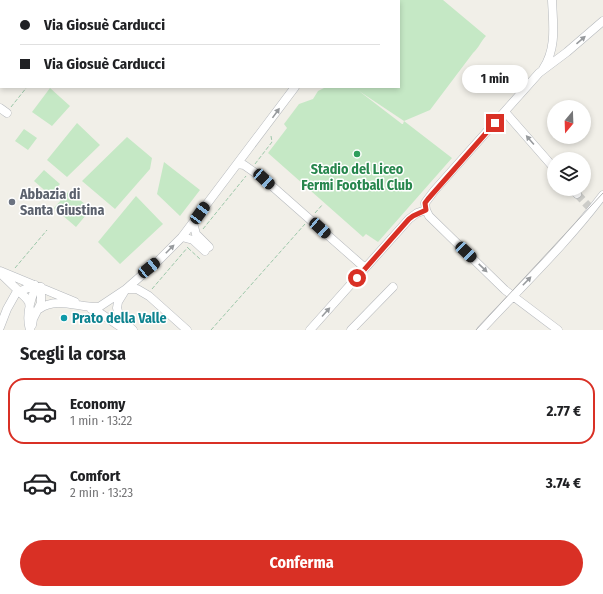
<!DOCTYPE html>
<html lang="it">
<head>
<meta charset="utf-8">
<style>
  :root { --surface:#fff; --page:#f6f6f6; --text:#202124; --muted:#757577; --line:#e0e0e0; --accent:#d93025 }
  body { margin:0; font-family:"Fira Sans Condensed",sans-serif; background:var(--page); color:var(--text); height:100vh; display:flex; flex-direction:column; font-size:15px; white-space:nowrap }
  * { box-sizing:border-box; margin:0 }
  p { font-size:13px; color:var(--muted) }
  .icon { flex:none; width:22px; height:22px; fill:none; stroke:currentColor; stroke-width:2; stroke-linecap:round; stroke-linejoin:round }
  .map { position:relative; height:330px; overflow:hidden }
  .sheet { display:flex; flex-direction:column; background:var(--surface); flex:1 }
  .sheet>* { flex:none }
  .hud { position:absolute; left:0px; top:0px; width:400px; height:88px; box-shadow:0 2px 6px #0003; display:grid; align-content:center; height:88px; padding:0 20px; background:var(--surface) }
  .needle { width:26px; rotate:199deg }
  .controls { position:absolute; left:547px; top:100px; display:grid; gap:8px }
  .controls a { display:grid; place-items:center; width:44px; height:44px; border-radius:50%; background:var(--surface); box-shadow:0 2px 6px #0003; font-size:20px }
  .end { position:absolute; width:18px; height:18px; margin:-9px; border:5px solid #d93025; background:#fff; box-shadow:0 0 0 2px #fff }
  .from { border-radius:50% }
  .bubble { position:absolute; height:28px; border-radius:14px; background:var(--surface); box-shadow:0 2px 6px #0003; font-size:13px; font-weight:700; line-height:28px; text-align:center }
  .car { position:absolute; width:12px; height:24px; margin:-12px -6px; border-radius:5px; box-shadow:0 0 3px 1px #0007; background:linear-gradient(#222 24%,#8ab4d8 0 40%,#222 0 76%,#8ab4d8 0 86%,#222 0) }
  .hud b { display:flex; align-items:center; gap:14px; height:38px; font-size:15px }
  .hud b+b { border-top:1px solid var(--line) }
  .hud i { width:10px; height:10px; background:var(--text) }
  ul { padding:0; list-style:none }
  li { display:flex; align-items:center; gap:12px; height:66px; margin:0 8px 6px; padding:0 12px; border:2px solid transparent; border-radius:16px }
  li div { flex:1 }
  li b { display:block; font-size:15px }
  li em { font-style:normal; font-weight:700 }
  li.active { border-color:var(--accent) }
  li>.icon { width:36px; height:36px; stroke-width:1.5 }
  h2 { padding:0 20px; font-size:18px; line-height:48px }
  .cta { display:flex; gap:8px; margin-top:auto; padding:8px 20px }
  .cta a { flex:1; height:46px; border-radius:24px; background:var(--accent); color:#fff; font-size:16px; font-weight:700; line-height:46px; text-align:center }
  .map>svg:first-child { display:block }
</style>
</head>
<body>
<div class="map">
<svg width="603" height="330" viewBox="0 0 603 330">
  <rect width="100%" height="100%" fill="#f1efe8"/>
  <path fill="#c5e8c5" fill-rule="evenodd" d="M376,0H443L486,36C481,41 478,49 473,53L430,110L404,121L452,158L378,242L366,234L363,237L268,153L287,128L284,124L299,104L313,99L318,91L326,87H399V1H375ZM359,91L404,121L403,124H402Z
    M50,88L70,106L52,126L32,112Z
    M77,123L100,145L67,177L47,160Z
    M24,129L37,138L28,150L15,141Z
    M127,137L152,158L150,169L115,209L82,181Z
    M164,162L200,190L180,216L157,194Z
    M44,170L60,184L50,195L34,181Z
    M69,191L91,209L76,227L54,208Z
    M136,196L163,224L120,264L98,242Z"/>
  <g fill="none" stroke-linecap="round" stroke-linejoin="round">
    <path stroke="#ccccc8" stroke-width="8" stroke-dasharray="8 4" stroke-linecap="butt" d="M577,194L592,210"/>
    <defs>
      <path id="minor" d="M241,0V1
        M356,1V0
        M543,69C557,48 553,24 552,0
        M0,108L7,113
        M505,112L554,168
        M238,164L244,165L264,179L365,268
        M573,189L577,194
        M426,210L425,203L434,191L539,73L567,52L603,21
        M426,210L429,216L505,290L558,330
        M193,223L196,234L209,247
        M182,237L193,240L205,251
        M0,271L75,302
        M0,273L26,298L29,302L30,310
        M39,309C57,296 79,308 99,307L126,289H137L149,296L187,330
        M91,309L100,313L125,330
        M32,325L33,319L41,303V287
        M0,327L7,309L16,293L35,285
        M30,330C26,317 30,301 35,289L41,287
        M133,330L120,318L117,308L118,302L126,289L158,261L182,237L295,87
        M310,330L409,219L417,213L426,210
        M351,330L393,287
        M481,330C522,286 567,243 603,195"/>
    </defs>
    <use href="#minor" stroke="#b5b8bc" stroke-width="9"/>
    <path stroke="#9cc7a9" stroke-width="1" stroke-dasharray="4 2" stroke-linecap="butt" d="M11,107L27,87
      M255,164L272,142L271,136
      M315,213L323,204
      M203,229L246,176
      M188,248L200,259
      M15,268L47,230
      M152,289L188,247
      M211,330L305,224"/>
    <use href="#minor" stroke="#fff" stroke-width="8"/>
    <path stroke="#b6b7b8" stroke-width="1" d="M476,330L603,193"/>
  </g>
  <defs><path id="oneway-solid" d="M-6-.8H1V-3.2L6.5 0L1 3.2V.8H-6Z"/></defs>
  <g fill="#979a9d">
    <use href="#oneway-solid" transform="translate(581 40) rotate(-41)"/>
    <use href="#oneway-solid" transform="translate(276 113) rotate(-54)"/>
    <use href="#oneway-solid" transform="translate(530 140) rotate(-131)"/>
    <use href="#oneway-solid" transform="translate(170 249) rotate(-45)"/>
    <use href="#oneway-solid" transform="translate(483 268) rotate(44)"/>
    <use href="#oneway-solid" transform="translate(527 281) rotate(-46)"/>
    <use href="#oneway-solid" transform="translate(326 312) rotate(-48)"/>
  </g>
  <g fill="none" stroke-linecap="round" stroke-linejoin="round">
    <path stroke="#d93025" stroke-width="5" d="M357,278L409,219L413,216L426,210L425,203L428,199L495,123"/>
  </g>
  <circle fill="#2e9e5b" stroke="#fff" stroke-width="1.5" cx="357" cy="154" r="4"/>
  <circle fill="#6b7280" stroke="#fff" stroke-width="1.5" cx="12" cy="202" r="4"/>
  <circle fill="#0f9aa8" stroke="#fff" stroke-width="1.5" cx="64" cy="318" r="4"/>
  <g text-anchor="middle" stroke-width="3" stroke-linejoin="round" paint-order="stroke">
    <g font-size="14" font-weight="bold" fill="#27864d" stroke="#fff">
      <text x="357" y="174">Stadio del Liceo<tspan x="357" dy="16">Fermi Football Club</tspan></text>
    </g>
    <g font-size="14" font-weight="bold" fill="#5b616d" stroke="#fff" text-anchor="start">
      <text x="20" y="199">Abbazia di<tspan x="20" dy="16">Santa Giustina</tspan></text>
    </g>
    <g font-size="14" font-weight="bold" fill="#0d838f" stroke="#fff" text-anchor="start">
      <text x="72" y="323">Prato della Valle</text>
    </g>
  </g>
</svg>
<div class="controls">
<a><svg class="needle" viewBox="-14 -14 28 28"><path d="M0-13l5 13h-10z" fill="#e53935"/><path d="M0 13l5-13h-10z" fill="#757577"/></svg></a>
<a><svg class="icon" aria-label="layers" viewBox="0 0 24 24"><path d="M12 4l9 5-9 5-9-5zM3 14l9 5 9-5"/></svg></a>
</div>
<i class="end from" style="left:357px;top:278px"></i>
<i class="end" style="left:495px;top:123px"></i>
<div class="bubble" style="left:462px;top:65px;width:66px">1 min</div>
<i class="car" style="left:264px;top:179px;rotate:132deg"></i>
<i class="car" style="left:200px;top:213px;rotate:36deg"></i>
<i class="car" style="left:320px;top:228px;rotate:132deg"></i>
<i class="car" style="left:466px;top:252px;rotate:134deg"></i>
<i class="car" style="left:149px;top:268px;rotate:51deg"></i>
<div class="hud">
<b><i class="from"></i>Via Giosuè Carducci</b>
<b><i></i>Via Giosuè Carducci</b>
</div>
</div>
<section class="sheet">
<h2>Scegli la corsa</h2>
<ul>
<li class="active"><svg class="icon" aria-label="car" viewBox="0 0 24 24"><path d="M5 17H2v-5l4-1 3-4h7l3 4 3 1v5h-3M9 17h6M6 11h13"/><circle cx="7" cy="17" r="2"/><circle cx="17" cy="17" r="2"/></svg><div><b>Economy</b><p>1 min · 13:22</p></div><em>2.77 €</em></li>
<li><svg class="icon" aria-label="car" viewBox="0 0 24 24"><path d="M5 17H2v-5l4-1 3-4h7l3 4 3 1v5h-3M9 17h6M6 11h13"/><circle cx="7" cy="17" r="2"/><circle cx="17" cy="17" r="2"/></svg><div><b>Comfort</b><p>2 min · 13:23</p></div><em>3.74 €</em></li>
</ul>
<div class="cta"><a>Conferma</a></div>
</section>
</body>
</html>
